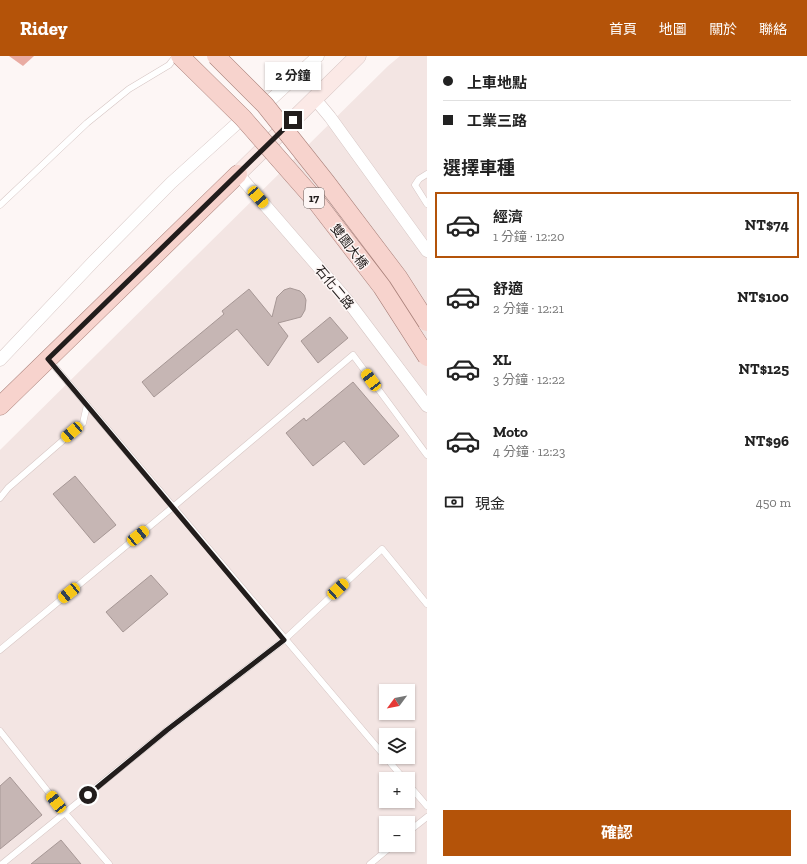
<!DOCTYPE html>
<html lang="zh-TW">
<head>
<meta charset="utf-8">
<style>
  :root { --surface:#fff; --page:#f6f6f6; --text:#222; --muted:#767676; --line:#e0e0e0; --accent:#b45309 }
  body { margin:0; font-family:"Zilla Slab","Noto Sans TC",serif; background:var(--page); color:var(--text); height:100vh; display:flex; flex-direction:column; font-size:15px; white-space:nowrap }
  * { box-sizing:border-box; margin:0 }
  p { font-size:13px; color:var(--muted) }
  .icon { flex:none; width:22px; height:22px; fill:none; stroke:currentColor; stroke-width:2; stroke-linecap:round; stroke-linejoin:round }
  .map { position:relative; flex:1; overflow:hidden }
  .details { display:flex; flex-direction:column; background:var(--surface); width:380px }
  .details>* { flex:none }
  .guide { display:grid; align-content:center; height:88px; padding:0 16px; background:var(--surface) }
  .needle { width:26px; rotate:238deg }
  .fabs { position:absolute; left:379px; top:628px; display:grid; gap:8px }
  .fabs a { display:grid; place-items:center; width:36px; height:36px; border-radius:0px; background:var(--surface); box-shadow:0 1px 3px #0004; font-size:20px }
  .end { position:absolute; width:18px; height:18px; margin:-9px; border:5px solid #221d1c; background:#fff; box-shadow:0 0 0 2px #fff }
  .from { border-radius:50% }
  .bubble { position:absolute; height:28px; border-radius:0px; background:var(--surface); box-shadow:0 1px 3px #0004; font-size:13px; font-weight:700; line-height:28px; text-align:center }
  .car { position:absolute; width:12px; height:24px; margin:-12px -6px; border-radius:5px; box-shadow:0 0 3px 1px #0007; background:linear-gradient(#f5c518 24%,#345 0 40%,#f5c518 0 76%,#345 0 86%,#f5c518 0) }
  .guide b { display:flex; align-items:center; gap:14px; height:38px; font-size:15px }
  .guide b+b { border-top:1px solid var(--line) }
  .guide i { width:10px; height:10px; background:var(--text) }
  ul { padding:0; list-style:none }
  li { display:flex; align-items:center; gap:12px; height:66px; margin:0 8px 6px; padding:0 8px; border:2px solid transparent; border-radius:0px }
  li div { flex:1 }
  li b { display:block; font-size:15px }
  li em { font-style:normal; font-weight:700 }
  li.active { border-color:var(--accent) }
  li>.icon { width:36px; height:36px; stroke-width:1.5 }
  h2 { padding:0 16px; font-size:18px; line-height:48px }
  .pay { display:flex; align-items:center; gap:10px; height:44px; padding:0 16px; font-size:15px }
  .pay p { margin-inline-start:auto }
  .button { display:flex; gap:8px; margin-top:auto; padding:8px 16px }
  .button a { flex:1; height:46px; border-radius:0px; background:var(--accent); color:#fff; font-size:16px; font-weight:700; line-height:46px; text-align:center }
  header { display:flex; align-items:center; gap:24px; box-sizing:border-box; height:56px; padding:0 20px; background:var(--accent); color:#fff }
  header strong { font-size:19px }
  nav { display:flex; gap:22px; margin-inline-start:auto; font-size:14px }
  main { display:flex; flex:1; min-height:0 }
  .map>svg:first-child { display:block }
</style>
</head>
<body>
<header>
<strong>Ridey</strong>
<nav><a>首頁</a><a>地圖</a><a>關於</a><a>聯絡</a></nav>
</header>
<main>
<div class="map">
<svg width="427" height="808" viewBox="0 0 427 808">
  <rect width="100%" height="100%" fill="#fdf6f5"/>
  <path fill="#f3e5e3" fill-rule="evenodd" d="M400,0H427V808H0V394L388,10ZM386,635H408V657H386ZM386,679H408V701H386ZM386,723H408V745H386ZM386,767H408V789H386Z"/>
  <path fill="#e9aba2" d="M9,0H34L23,10Z"/>
  <path fill="#c6b6b4" stroke="#a69795" d="M290,232L300,235L304,239L306,244L305,254L301,261L278,267L288,280L268,310L237,273L154,341L142,326L224,258L222,255L249,233L272,261L277,241L284,234Z
    M330,261L348,282L318,307L301,285Z
    M353,326L399,380L364,409L344,385L313,410L286,377L304,362L306,365Z
    M75,420L116,469L94,487L53,438Z
    M151,519L168,538L123,576L106,556Z
    M10,721L42,759L0,793V730Z
    M61,784L81,808H31Z"/>
  <g fill="none" stroke-linecap="round" stroke-linejoin="round">
    <defs>
      <path id="lane" d="M427,118L419,123L415,129L427,148
        M0,149L87,67L129,33L169,9L176,0
        M49,304L404,723
        M0,442L8,432L83,367L87,349
        M0,594L173,451L353,299L427,399
        M0,675L65,757L109,808
        M408,728L427,750
        M408,776L427,761
        M2,808L167,674L284,584L382,493L427,548
        M370,808L393,789"/>
      <path id="street" d="M315,43L330,61L427,195
        M265,49L318,0
        M238,118L347,244L427,350
        M0,304L94,205L171,127L243,62"/>
      <path id="secondary" d="M238,118L358,0"/>
      <path id="primary" d="M0,350L238,118"/>
    </defs>
    <use href="#lane" stroke="#d6c6c4" stroke-width="7"/>
    <use href="#street" stroke="#d6c6c4" stroke-width="13"/>
    <use href="#secondary" stroke="#d6c6c4" stroke-width="17"/>
    <use href="#primary" stroke="#a9807a" stroke-width="19"/>
    <use href="#lane" stroke="#fff" stroke-width="6"/>
    <use href="#street" stroke="#fff" stroke-width="12"/>
    <use href="#secondary" stroke="#fbe9e6" stroke-width="16"/>
    <use href="#primary" stroke="#f7d3cd" stroke-width="18"/>
    <defs>
      <path id="primary-bridge" d="M180,0L243,62L315,144L382,231L427,301
        M216,0L265,49L326,126L398,221L427,266"/>
    </defs>
    <use href="#primary-bridge" stroke="#a9807a" stroke-width="19" stroke-linecap="butt"/>
    <use href="#primary-bridge" stroke="#f7d3cd" stroke-width="18"/>
  </g>
  <g fill="none" stroke-linecap="round" stroke-linejoin="round">
    <path stroke="#221d1c" stroke-width="5" d="M88,739L167,674L284,584L48,303L293,64"/>
  </g>
  <g text-anchor="middle" stroke-width="3" stroke-linejoin="round" paint-order="stroke">
    <rect fill="#fdf6f5" stroke="#645e5d" stroke-width="1" x="304" y="132" width="20" height="20" rx="3"/>
    <g font-size="12" font-weight="bold" fill="#221d1c">
      <text x="314" y="146">17</text>
    </g>
    <g font-size="13" fill="#221d1c" stroke="#fdf6f5">
      <text transform="translate(350 190) rotate(53)" y="5">雙園大橋</text>
      <text transform="translate(335 231) rotate(50)" y="5">石化二路</text>
    </g>
  </g>
</svg>
<div class="fabs">
<a><svg class="needle" viewBox="-14 -14 28 28"><path d="M0-13l5 13h-10z" fill="#e53935"/><path d="M0 13l5-13h-10z" fill="#767676"/></svg></a>
<a><svg class="icon" aria-label="layers" viewBox="0 0 24 24"><path d="M12 4l9 5-9 5-9-5zM3 14l9 5 9-5"/></svg></a>
<a>+</a>
<a>−</a>
</div>
<i class="end from" style="left:88px;top:739px"></i>
<i class="end" style="left:293px;top:64px"></i>
<div class="bubble" style="left:265px;top:6px;width:56px">2 分鐘</div>
<i class="car" style="left:258px;top:141px;rotate:139deg"></i>
<i class="car" style="left:371px;top:324px;rotate:323deg"></i>
<i class="car" style="left:72px;top:376px;rotate:229deg"></i>
<i class="car" style="left:138px;top:480px;rotate:51deg"></i>
<i class="car" style="left:338px;top:533px;rotate:47deg"></i>
<i class="car" style="left:69px;top:537px;rotate:231deg"></i>
<i class="car" style="left:56px;top:746px;rotate:322deg"></i>
</div>
<section class="details">
<div class="guide">
<b><i class="from"></i>上車地點</b>
<b><i></i>工業三路</b>
</div>
<h2>選擇車種</h2>
<ul>
<li class="active"><svg class="icon" aria-label="car" viewBox="0 0 24 24"><path d="M5 17H2v-5l4-1 3-4h7l3 4 3 1v5h-3M9 17h6M6 11h13"/><circle cx="7" cy="17" r="2"/><circle cx="17" cy="17" r="2"/></svg><div><b>經濟</b><p>1 分鐘 · 12:20</p></div><em>NT$74</em></li>
<li><svg class="icon" aria-label="car" viewBox="0 0 24 24"><path d="M5 17H2v-5l4-1 3-4h7l3 4 3 1v5h-3M9 17h6M6 11h13"/><circle cx="7" cy="17" r="2"/><circle cx="17" cy="17" r="2"/></svg><div><b>舒適</b><p>2 分鐘 · 12:21</p></div><em>NT$100</em></li>
<li><svg class="icon" aria-label="car" viewBox="0 0 24 24"><path d="M5 17H2v-5l4-1 3-4h7l3 4 3 1v5h-3M9 17h6M6 11h13"/><circle cx="7" cy="17" r="2"/><circle cx="17" cy="17" r="2"/></svg><div><b>XL</b><p>3 分鐘 · 12:22</p></div><em>NT$125</em></li>
<li><svg class="icon" aria-label="car" viewBox="0 0 24 24"><path d="M5 17H2v-5l4-1 3-4h7l3 4 3 1v5h-3M9 17h6M6 11h13"/><circle cx="7" cy="17" r="2"/><circle cx="17" cy="17" r="2"/></svg><div><b>Moto</b><p>4 分鐘 · 12:23</p></div><em>NT$96</em></li>
</ul>
<div class="pay"><svg class="icon" aria-label="cash" viewBox="0 0 24 24"><path d="M3 7h18v10H3z"/><circle cx="12" cy="12" r="2"/></svg>現金<p>450 m</p></div>
<div class="button"><a>確認</a></div>
</section>
</main>
</body>
</html>
